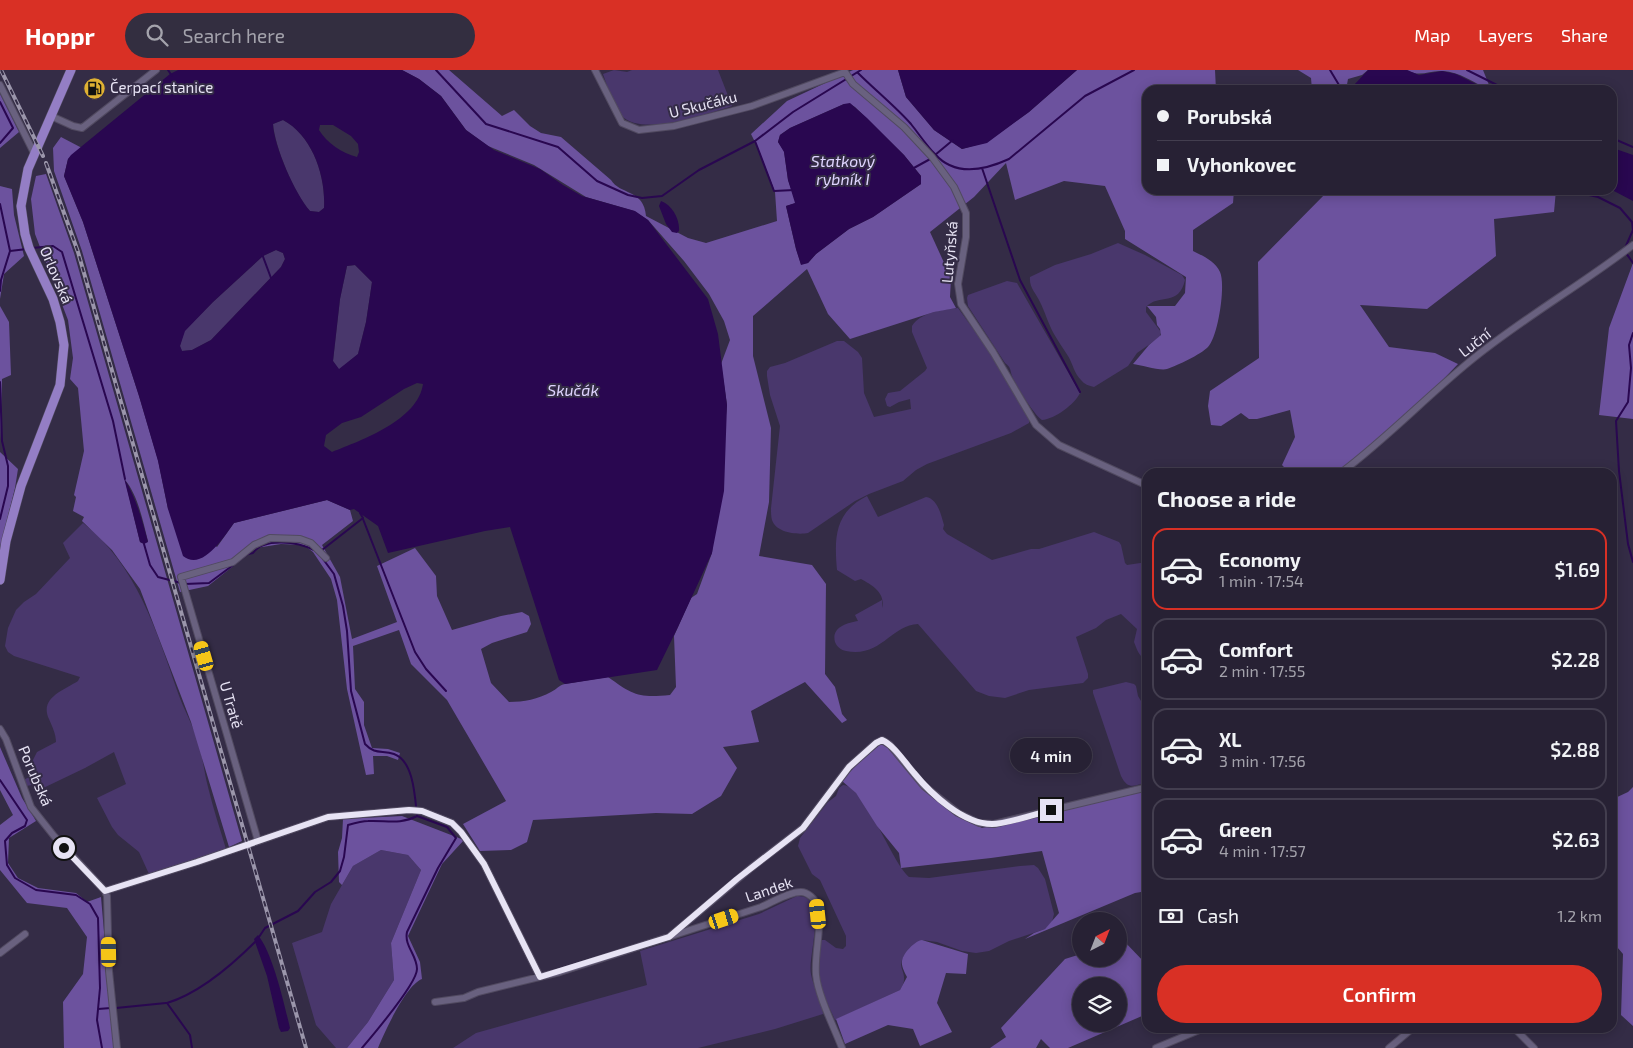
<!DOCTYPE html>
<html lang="en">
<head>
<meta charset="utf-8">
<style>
  :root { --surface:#272134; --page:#332e40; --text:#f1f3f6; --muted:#a4a3ac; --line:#433e4f; --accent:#d93025 }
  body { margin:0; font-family:"Exo 2",sans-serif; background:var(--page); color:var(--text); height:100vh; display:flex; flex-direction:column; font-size:19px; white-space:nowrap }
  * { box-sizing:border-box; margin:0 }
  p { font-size:16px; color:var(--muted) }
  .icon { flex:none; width:28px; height:28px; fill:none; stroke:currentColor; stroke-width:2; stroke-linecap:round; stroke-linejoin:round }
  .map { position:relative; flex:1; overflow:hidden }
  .drawer { position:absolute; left:1142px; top:398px; width:475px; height:565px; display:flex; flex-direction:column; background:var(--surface); border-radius:15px; box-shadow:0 2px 12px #0003,0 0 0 1px var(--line) }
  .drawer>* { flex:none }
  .top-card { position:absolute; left:1142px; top:15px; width:475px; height:110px; border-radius:15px; box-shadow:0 2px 12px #0003,0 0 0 1px var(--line); display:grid; align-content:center; height:110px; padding:0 15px; background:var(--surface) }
  .needle { width:32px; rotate:42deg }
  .buttons { position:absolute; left:1072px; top:842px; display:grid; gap:10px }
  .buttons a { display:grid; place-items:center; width:55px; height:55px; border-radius:50%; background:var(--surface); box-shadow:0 2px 12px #0003,0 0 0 1px var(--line); font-size:25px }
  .end { position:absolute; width:22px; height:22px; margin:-11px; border:6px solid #e7e3f4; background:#111; box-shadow:0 0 0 2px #111 }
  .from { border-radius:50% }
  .bubble { position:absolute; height:35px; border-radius:18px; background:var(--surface); box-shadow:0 2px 12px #0003,0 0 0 1px var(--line); font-size:16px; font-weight:600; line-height:35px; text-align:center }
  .car { position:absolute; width:15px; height:30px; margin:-15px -8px; border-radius:6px; box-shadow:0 0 4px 1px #0007; background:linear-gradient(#f5c518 24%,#345 0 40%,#f5c518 0 76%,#345 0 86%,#f5c518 0) }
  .top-card b { display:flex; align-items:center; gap:18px; height:48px; font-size:19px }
  .top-card b+b { border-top:1px solid var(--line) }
  .top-card i { width:12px; height:12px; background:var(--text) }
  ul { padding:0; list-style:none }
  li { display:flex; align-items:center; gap:15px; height:82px; margin:0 10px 8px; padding:0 5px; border:2px solid var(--line); border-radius:15px }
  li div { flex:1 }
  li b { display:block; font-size:19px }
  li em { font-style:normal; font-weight:600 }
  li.on { border-color:var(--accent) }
  li>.icon { width:45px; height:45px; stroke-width:1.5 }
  h2 { padding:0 15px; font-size:22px; line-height:60px }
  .pay { display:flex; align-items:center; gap:12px; height:55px; padding:0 15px; font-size:19px }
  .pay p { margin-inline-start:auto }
  .cta { display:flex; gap:10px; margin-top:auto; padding:10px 15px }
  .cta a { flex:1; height:58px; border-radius:30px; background:var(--accent); color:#fff; font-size:20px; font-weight:600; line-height:58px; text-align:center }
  header { display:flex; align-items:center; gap:30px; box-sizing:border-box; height:70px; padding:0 25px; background:var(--accent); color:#fff }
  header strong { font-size:24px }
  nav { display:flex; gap:28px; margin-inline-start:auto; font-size:18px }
  .search { width:350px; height:45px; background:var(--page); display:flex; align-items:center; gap:12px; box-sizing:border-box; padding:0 18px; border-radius:28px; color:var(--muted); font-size:19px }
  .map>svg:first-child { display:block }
</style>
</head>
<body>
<header>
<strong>Hoppr</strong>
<div class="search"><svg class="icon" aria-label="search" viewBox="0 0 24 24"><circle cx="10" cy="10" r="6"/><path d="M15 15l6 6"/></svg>Search here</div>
<nav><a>Map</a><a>Layers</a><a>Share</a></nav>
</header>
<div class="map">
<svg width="1633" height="978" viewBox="0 0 1633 978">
  <rect width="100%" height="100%" fill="#342c46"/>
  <path fill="#49376c" d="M614,0L627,2L632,0H718L732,36C708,44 642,67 622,46C612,36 608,17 603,4Z
    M283,50C312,65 326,106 324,138L319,142L310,141C294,123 275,77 273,54Z
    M1118,173L1145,185L1182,205L1185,210C1179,237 1159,223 1146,237V242L1161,262L1160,267L1137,283L1128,296L1094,317C1089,316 1084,314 1081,310C1074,303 1073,294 1068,286C1063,278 1058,271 1054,264C1048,253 1045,242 1040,232C1036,223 1029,218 1030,207L1055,195L1091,184Z
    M276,180L283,183L285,189L281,197L211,270L192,280L182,281L180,276L184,261L213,232L263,186Z
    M355,195L372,212L366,252L358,284L339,300L333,291L340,229L347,196Z
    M1007,211L1017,213L1080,323C1075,334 1055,349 1042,350C1034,345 1016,315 1012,306C1010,300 1011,297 1005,293L968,236L967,228L968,225Z
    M958,238L987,278L1029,349V353L1011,363L927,394L916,400L903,411L869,424L855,431L808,463C798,465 776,463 772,450C771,447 771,442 771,438L780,356L770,325L767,306V301L770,297L785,293L837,271H844L858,282L862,288L864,323L874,347L911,339L910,329L899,332L890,337L887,336L885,329L888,323L900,321L925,301L927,298L912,262V256C920,243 943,239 958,238Z
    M867,426L878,447L926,427C938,429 941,445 944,455L943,459L947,464L992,490L1031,479H1039L1094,462L1119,472L1121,475L1125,493L1127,495L1147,492V589C1139,588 1137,579 1134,572L1137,559L1121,544L1106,550L1096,558L1076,567L1088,604V608L1083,613L1029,620L1005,628L989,626L976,621L918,554C891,555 881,588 846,581C841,580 837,577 835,572C831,557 847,553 858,551L855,545L882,530V538C886,523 872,515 861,509L855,511L837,500C834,467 835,442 867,426Z
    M83,453C136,494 157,562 178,623C184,640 193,655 198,672C203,687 204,702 208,717C213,738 220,759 226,779L149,804L139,782L118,765L112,757L97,728L126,714L114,682L85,698L37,721L32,715L26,716L23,710L34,705L33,690L37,682L56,672C56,664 52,656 49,649C39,628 64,620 78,611L80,607L14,586L8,582L5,576L8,558L16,540L24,532L36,524L70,488L63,473Z
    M1126,612L1134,614L1136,616L1138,626L1147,641V712C1134,716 1128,720 1121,706L1093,623V620Z
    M843,715C865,716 891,791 909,807L929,808L1020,796L1034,795L1038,798L1045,809L1054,844L1052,852L1045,859L1009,871L989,881L976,883L962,881L937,872L922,870C916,875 905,882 902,890C898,900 910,905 900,920L835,950L824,926L817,901L820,870H825L836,878L843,879L846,876V866L820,810L812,804L798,776L800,768L828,732L836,726L839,718Z
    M381,780L408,785L421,800L391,873L394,910L368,952L347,978H336L316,955L292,873L322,862L331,834L353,796Z
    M797,826C830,825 807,886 811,904C813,917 823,931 823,944L775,959L698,978H453L476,963L647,915L640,881L759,844Z"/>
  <path fill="#6c529e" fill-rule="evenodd" d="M402,0H449L502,46L514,40L530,56L541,63L561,67L611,110C620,125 644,119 646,146L688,168L706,173L777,151L775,122L758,78L751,64L787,31L853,0H898L906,27L934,60L962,79L987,72L1029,42L1077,0H1215L1216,20H1148V120H1234L1233,133L1193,160V181C1203,186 1215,191 1220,202C1226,215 1218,267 1208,277C1200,285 1178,295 1167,299C1160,301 1141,295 1133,294L1149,275L1161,265L1160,259L1157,255L1156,247L1147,236H1175L1185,223L1186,207L1125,169V161L1105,116L1064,111L1015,130L1006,93L974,127L930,162L951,208L950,227L956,238L934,242L850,269L828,244L807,199L753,246V286L771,358L769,432L759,486L812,495L826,514L825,604L835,617L842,644L847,650L842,653L805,612L751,641L759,672L723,677L737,698L721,726L692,744L656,743L533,750L527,772L511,780L480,781L463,754L506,731L447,630L411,594L399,560L353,576L355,619L364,632V655L372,678L388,679L400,683L398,690L387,686H373L374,704L366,705L347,619L337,530L331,509L313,482L304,475L281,474L256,478L208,516L180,522L82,181L54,101L53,78L61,67L82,78L68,89L64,106L83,152L139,326L158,390L168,439L217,477L234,453L327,430L350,440L353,451L322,475L340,507L352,569L397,552L377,496L415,478L436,506L437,526L452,560L501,546L522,542L529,546L531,554L527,562L492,573L481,579L491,613L509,632C524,632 538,629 551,622C557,619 559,615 565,614L608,607C633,625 638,628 670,625L676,617L674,566L691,528L697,524L712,483L727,335L721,294L730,270L724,251L709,224L684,191L648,150L634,141L586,127L534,95L488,76L466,60L441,26L419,9ZM844,34H850L855,37L904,85L921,106V114L873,147L849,159L816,184L808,193L801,194L796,179L786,136L796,133L788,110L784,81L778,72L780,65L790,58Z
    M1298,0H1368L1362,5L1348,9L1346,20H1312L1311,8Z
    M1407,0H1483L1491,20H1488C1474,12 1459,2 1443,1C1429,0 1420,8 1407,0Z
    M0,24L19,62L0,78Z
    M46,104L74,183L242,771L229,777L191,652L140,519L112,480L82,451L84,447L73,441L76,427L74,425L84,381L78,318L70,309L73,288L68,250L35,164L31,129L36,106ZM125,410C138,425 143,452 148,471L144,474L140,472Z
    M0,116L12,119L14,145L24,186L4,204L0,229Z
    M1329,120H1556L1554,142L1494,149L1496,186L1427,239L1360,235L1389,277L1435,283L1458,294L1433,320L1417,333L1372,377L1339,402H1289L1282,395L1295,367L1290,340L1257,349H1249L1241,343L1221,356L1211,355L1208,336L1210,321L1259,288L1258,192Z
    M1633,193V349L1599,345L1609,258Z
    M0,236L9,252L11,305L2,309L0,370Z
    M0,382L18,399L15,418L0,478Z
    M882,673L885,674L958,745L982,758L1147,717V821L1135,823L1025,869L1034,863L1045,859L1059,843L1042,781L991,788L901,798L899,783L877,756L856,723L842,711L858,693Z
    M0,677L22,728L36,751L9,768L8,793L18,808L38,818L76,823L87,832L101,827L114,978H64L63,932L83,904L87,867L67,838L27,833L0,800V755L13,745L0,720Z
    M1633,717V956L1621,945L1623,884L1612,871L1613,729L1628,722Z
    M402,746L464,770L442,794L408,866L420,892L422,909C406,915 385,961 378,978H347L368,952L394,910L391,873L421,800L408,785L381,780L353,796L342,815L339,812L338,782L342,768L343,749Z
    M1122,869L1147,895V950L1142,946L1068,978H1050L1041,969L1036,978H990L1006,967L1001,958L1065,889L1081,884V889H1119V870ZM1081,916H1119V954H1081Z
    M922,870L968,884L966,904L946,903L937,933L952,962L920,976L913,959L888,955L845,974L836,949L900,920L907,907C905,903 901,896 902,891C903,883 915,871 922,870Z"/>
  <path fill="#290750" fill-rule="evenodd" d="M178,0H402L419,9L441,26L466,60L494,80L540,99L563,115L582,126L635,141L648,150L708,229L718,264L727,335L724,421L712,483L678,557L657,600L565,614L559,610L510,457L485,461L388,483L378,456L354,439L350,440L327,430L234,453C225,465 203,502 183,486L168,439L158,391L139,326L83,152L64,106L68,89L71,85L170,4ZM283,50C312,65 326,106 324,138L319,142L310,141C295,124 274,76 273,54ZM320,55H333L351,66L358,74L359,82L357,87C342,83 327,73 319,60ZM276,180L283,183L285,189L281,197L211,270L192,280L182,281L180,276L185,261L213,232L263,186ZM355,195L372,212L366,252L358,284L339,299L333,291L340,229L347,196ZM417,313L423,314C418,350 362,370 332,382L324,376L326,365L342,353L361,347L404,319Z
    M898,0H1077L1029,42L987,73L962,79L934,60L906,27Z
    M1368,0H1407L1419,5L1442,1L1456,4L1488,20H1352L1354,15Z
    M850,33L867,48L904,85L921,106V114L873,147L849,159L816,184L808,193L801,195L796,179L786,136L795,133L788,110L784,82L778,72L780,65L790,58L844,34Z
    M1613,78L1633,85V131L1612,120Z
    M661,131C672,135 680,149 679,161L677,163L672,162L666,154L659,136Z
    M124,408C136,428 142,449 148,472L144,474L140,472Z
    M258,865C273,884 284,933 290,958L288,961L281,962L279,958L267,906L254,869Z"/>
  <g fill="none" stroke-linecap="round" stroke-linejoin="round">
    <path stroke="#290750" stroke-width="2" d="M168,0L172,6
      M436,0L486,54L558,77L597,111L628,125L642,128L662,126L699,100L755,71L793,42L861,0
      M1330,0L1342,20
      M1467,0L1507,20
      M858,3C875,20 895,36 911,54C919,64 926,75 935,84C955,107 985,100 1009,89L1085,26L1134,0
      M0,32L13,58L0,73
      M1612,68L1633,77
      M755,71L774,121L794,120
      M935,85L953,70
      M982,98L1020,210L1080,322
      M912,99L932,88
      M1567,120L1598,127L1620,138L1632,152L1633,160L1625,178
      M0,134L10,181L1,210L0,221
      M32,178L53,176L62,182L113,351L125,409
      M10,181L27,179
      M1626,183L1633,193
      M262,184L271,208
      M1633,263L1629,275L1631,298L1628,332L1616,351L1619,401L1628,474L1633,492
      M0,312L2,371L8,396V416L0,449
      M363,449L415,582L426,599L446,621
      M144,474L150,495L158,507L181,513
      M322,480L363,448L360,443
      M185,514L209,513L248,484L253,483C264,467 298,472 314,480
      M0,710L27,750L25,756L12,763L5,771L7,795L15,808L36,820L76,825L90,834L98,848L100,918L97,950L102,978
      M259,867L265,858L298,841L315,822L331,812L340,801L344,787L348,755C355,753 362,751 368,751C386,750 400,755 417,746C415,728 414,691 394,684C382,680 375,685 365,674L351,621L347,561L343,536L334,504L323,489
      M116,938L166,933
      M98,939L111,938
      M192,978L190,965L167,933C200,923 232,895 256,871
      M362,978C373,965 417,913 417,899C417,885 404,876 407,862L438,798L456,768L447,757L417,746"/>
    <defs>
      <path id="minor" d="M595,0L622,53L639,60L674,56L752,36L845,2
        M845,2L853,14L904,57L932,87L954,117L966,143V167L958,214L961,234L993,282L1036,355L1059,375L1148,416
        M0,15L34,83
        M51,46L73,56L82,58L156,0
        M1342,402C1387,368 1425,328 1469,292C1521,249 1580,216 1633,175
        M0,659L6,669L31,737L54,766L105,821L107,826L109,901L117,978
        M258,771L181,507L233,492L254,475L270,468L300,469L311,473L326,488
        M105,821L197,792L328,747L409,740L422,741L452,753L461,762L484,794L540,907
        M669,867L751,798L803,758L849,697L876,673L882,670L890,675L924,716L958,743L979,753L994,754L1148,717
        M0,883L25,864
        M435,932L464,928L478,922L560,902L761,837C773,832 788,822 801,822C807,822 816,829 817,836C823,856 814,883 816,905C818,926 834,957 842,978
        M1514,958L1534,978
        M1156,978L1204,958
        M1389,978L1413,958"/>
      <path id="major" d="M0,510L6,471L21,416L60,315L64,275L60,252L53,229L29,178L25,164L21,136L28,99L71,0"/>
    </defs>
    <use href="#minor" stroke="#514a60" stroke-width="8"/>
    <use href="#major" stroke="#514a60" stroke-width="10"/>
    <use href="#minor" stroke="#69617f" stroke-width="6"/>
    <use href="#major" stroke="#947ec5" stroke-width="9"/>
    <defs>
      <path id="rail" d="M1,0L43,86
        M46,93L78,182L306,978"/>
    </defs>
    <use href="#rail" stroke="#9b96ab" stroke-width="4"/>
    <use href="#rail" stroke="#342c46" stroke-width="2" stroke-dasharray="5.5" stroke-linecap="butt"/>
  </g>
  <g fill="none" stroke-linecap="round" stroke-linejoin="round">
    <path stroke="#e7e3f4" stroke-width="6" d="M64,778L105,821L197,792L328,747L409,740L422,741L452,753L461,762L484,794L540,907L669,867L737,809L803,758L849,697L876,673L882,670C895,676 905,693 914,703C931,724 963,754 992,754C1006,754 1036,744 1051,740"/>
  </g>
  <defs>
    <symbol id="fuel-disc" viewBox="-11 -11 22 22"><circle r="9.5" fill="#dfb133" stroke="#342c46"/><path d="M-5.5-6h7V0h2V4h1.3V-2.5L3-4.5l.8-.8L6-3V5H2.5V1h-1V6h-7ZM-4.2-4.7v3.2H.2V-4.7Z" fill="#111"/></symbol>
  </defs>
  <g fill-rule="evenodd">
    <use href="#fuel-disc" x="82" y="6" width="25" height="25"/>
  </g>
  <g text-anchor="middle" stroke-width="4" stroke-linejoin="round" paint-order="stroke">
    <g font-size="15" fill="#e7e3f4" stroke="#342c46" text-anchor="start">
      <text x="110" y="23">Čerpací stanice</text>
    </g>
    <g font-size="15" fill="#e7e3f4" stroke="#342c46">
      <text transform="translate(703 35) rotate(-14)" y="5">U Skučáku</text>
      <text transform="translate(950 182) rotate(-85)" y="5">Lutyňská</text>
      <text transform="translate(56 205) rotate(67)" y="5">Orlovská</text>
      <text transform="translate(1475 273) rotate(-38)" y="5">Luční</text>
      <text transform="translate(231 635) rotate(74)" y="5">U Tratě</text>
      <text transform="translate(35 706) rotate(67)" y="5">Porubská</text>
      <text transform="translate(769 820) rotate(-19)" y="5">Landek</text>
    </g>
    <g font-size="16" font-style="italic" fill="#ded3fe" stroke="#342c46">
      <text x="843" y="97">Statkový<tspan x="843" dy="18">rybník I</tspan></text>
      <text x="573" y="326">Skučák</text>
    </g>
  </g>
</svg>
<div class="buttons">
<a><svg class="needle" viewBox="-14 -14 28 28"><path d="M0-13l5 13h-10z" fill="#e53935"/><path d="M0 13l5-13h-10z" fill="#a4a3ac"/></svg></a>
<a><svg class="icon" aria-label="layers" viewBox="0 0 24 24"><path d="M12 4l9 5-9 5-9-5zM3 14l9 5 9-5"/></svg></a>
</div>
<i class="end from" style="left:64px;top:778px"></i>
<i class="end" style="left:1051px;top:740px"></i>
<div class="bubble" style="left:1010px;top:668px;width:82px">4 min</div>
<i class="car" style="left:204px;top:586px;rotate:344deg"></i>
<i class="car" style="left:818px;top:844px;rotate:354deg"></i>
<i class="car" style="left:724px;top:849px;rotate:72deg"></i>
<i class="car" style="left:109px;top:882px;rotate:359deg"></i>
<div class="top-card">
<b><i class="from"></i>Porubská</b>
<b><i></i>Vyhonkovec</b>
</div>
<section class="drawer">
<h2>Choose a ride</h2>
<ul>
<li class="on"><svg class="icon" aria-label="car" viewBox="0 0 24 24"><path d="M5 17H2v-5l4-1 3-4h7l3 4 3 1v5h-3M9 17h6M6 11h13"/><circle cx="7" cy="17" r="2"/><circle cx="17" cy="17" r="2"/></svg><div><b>Economy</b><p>1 min · 17:54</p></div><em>$1.69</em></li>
<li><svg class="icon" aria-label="car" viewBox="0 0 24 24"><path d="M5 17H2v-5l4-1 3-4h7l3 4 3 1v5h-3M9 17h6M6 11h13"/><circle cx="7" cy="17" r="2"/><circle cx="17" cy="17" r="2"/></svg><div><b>Comfort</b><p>2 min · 17:55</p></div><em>$2.28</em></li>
<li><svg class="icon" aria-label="car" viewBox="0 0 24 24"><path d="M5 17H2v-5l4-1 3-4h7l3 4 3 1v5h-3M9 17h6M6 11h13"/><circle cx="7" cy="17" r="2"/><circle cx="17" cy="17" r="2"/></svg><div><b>XL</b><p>3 min · 17:56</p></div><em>$2.88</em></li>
<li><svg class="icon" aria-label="car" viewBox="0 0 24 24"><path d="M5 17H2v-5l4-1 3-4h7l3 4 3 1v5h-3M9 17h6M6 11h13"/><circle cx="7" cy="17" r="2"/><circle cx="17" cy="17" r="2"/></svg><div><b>Green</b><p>4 min · 17:57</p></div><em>$2.63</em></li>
</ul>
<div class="pay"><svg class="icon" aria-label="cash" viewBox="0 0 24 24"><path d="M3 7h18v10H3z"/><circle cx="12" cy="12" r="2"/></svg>Cash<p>1.2 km</p></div>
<div class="cta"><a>Confirm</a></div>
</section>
</div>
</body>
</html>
